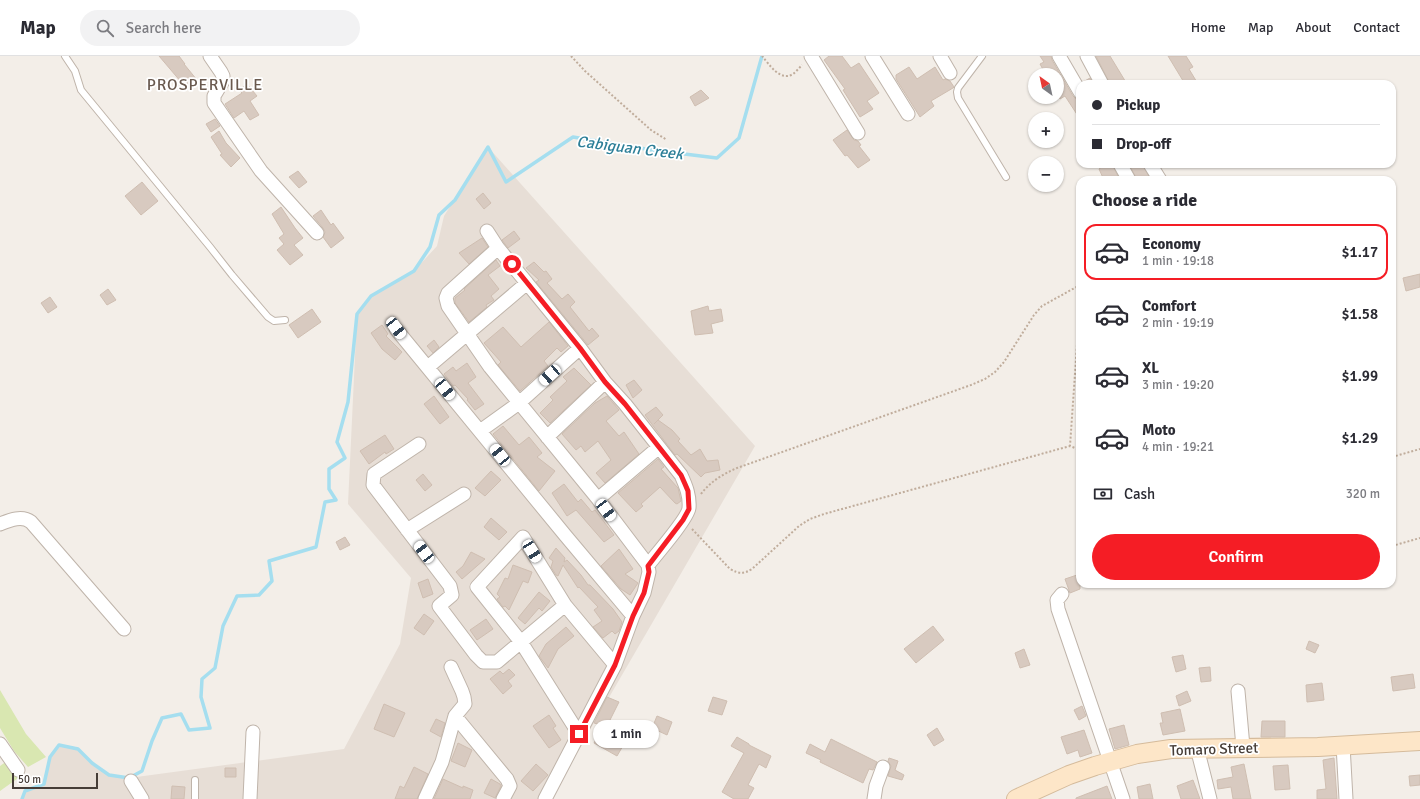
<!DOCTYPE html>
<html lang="en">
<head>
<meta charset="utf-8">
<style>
  :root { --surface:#fff; --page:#f2f2f3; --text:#2b2b33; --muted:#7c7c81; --line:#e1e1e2; --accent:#f51d25 }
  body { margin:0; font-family:Signika,sans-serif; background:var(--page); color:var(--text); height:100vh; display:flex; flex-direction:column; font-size:15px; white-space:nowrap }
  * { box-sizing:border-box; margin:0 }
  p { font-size:13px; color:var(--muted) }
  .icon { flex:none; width:22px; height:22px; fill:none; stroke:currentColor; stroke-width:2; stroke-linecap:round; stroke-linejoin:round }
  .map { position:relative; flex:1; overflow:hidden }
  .details { position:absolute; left:1076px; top:120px; width:320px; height:412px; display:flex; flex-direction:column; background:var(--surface); border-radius:12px; box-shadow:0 1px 3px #0004 }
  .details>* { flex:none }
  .banner { position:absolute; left:1076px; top:24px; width:320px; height:88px; border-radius:12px; box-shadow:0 1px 3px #0004; display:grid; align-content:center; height:88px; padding:0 16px; background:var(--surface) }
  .needle { width:26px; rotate:327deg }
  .tools { position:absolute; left:1028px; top:12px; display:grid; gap:8px }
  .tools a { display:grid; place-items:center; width:36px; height:36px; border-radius:50%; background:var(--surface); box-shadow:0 1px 3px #0004; font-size:20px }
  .scale { position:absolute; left:12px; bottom:10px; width:86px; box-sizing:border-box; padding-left:4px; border:2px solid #463d37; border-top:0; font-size:11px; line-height:14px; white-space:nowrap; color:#463d37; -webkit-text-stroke:3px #fff; paint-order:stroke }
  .end { position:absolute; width:18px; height:18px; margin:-9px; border:5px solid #f51d25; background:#fff; box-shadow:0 0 0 2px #fff }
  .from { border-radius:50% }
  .bubble { position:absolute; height:28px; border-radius:14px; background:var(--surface); box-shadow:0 1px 3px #0004; font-size:13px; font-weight:600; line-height:28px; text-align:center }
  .car { position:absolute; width:12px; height:24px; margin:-12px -6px; border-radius:5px; box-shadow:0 0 3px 1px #0007; background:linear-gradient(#fff 24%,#345 0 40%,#fff 0 76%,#345 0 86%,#fff 0) }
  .banner b { display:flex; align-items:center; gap:14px; height:38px; font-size:15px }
  .banner b+b { border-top:1px solid var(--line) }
  .banner i { width:10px; height:10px; background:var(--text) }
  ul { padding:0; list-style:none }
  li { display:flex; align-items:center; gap:12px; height:56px; margin:0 8px 6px; padding:0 8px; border:2px solid transparent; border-radius:12px }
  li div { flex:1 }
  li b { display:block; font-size:15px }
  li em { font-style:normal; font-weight:600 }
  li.on { border-color:var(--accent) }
  li>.icon { width:36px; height:36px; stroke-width:1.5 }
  h2 { padding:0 16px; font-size:18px; line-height:48px }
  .pay { display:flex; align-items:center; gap:10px; height:44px; padding:0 16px; font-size:15px }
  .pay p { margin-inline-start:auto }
  .cta { display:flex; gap:8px; margin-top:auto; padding:8px 16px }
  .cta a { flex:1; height:46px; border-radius:24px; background:var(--accent); color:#fff; font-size:16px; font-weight:600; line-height:46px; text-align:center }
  header { display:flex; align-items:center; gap:24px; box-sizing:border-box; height:56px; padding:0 20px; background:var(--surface); border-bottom:1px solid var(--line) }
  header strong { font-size:19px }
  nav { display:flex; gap:22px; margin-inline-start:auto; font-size:14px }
  .search { width:280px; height:36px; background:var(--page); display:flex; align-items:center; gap:10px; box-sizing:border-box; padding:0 14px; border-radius:22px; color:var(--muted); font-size:15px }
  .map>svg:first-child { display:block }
</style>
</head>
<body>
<header>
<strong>Map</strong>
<div class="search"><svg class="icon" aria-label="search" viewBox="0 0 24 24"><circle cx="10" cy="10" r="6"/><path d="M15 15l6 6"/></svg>Search here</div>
<nav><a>Home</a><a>Map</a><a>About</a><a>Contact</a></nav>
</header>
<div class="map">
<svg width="1420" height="743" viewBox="0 0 1420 743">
  <rect width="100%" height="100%" fill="#f3eee8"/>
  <path fill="#e7ded6" d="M488,91L755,390L550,743H22L25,735L44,728L50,701L59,689L78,693L92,707L109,719L129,722L344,693L400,588L411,522L348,448L357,258L371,240L414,215L437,190L444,160Z"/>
  <path fill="#d9e7b1" d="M0,634L26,678L46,701L28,711L14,695L0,672Z
    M7,705L21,720L0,735V710Z"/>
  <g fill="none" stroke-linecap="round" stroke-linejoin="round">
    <path stroke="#a5deef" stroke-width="3.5" d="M22,743L25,735L44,728L50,701L59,689L78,693L92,707L109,719L129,722L142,715L152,685L162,662L181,658L189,674L210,672L201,641L202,623L215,612L223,570L237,540L259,539L272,525L269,505L316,491L325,446L336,444L329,433V413L345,402L337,386L348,346L357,258L371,240L414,215L430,191L439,159L455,144L488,91L506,126L573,81L652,94L717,102L739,82L762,0"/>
  </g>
  <path fill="#d8cac0" stroke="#cfbeb1" d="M159,0H179L185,8H184L197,24L187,33Z
    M829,0H842L851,12L859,7L879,37L867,45L873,53L860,61L843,34L845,33L824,4Z
    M1040,0H1051L1052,4L1073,40L1076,43L1080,44V63L1065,40L1060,43L1057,37V19H1046L1040,8L1044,6Z
    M1096,0H1110L1127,28H1110Z
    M1168,0H1186L1193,11L1189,13L1198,28H1185Z
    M909,11L917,23L935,11L943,24L945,23L950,25L954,31L953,32L931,45L934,50L920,61L896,23V19Z
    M1090,22L1093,28H1085L1083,26Z
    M247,28L257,40L250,45L259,59L250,64L244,55L234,62L225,48L242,37L239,34Z
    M701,34L709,42L695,50L690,41Z
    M215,63L220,70L211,76L206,68Z
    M847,74L854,84L858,85L861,89L859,90L870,104L858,112L847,99L845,100L833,84Z
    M219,75L226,87L240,102L231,111L220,99L222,98L211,81Z
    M1098,108H1112L1120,124H1104L1099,113H1100Z
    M1129,108H1142L1151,124H1137Z
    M298,115L307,126L299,132L289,121Z
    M142,126L158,145L141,159L125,140Z
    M483,137L491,147L484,153L476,143Z
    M281,151L295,172L303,182L294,189L303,199L290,209L277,194L284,188L279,182L284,178L272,158Z
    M321,154L331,169L333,167L344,182L331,192L323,181L325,176L323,172L313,160Z
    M514,175L520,183L508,192L502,184Z
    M482,182L488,191L469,208L459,197Z
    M496,204L500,210L488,219L499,233L491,240L494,244L486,249L487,251L469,266L455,247V242L465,234L464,233Z
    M534,206L544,216L546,215L552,223L547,227L562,243L568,238L575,246L570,251L589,275L592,272L599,280L588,289L536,226L539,224L526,212Z
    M1420,218V231L1406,235L1403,222Z
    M108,233L116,244L107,249L100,239Z
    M50,241L57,251L48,257L41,247Z
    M708,250L709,255L721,253L723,265L711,268L713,277L695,279L691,255Z
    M312,253L321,266L298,282L289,269Z
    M549,266L568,290L561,296L557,292L544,305L548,310L520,335L498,309L501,306L484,287L503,271L521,291Z
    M382,269L388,278L386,280L402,296L395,304L382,293L371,277Z
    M434,284L439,291L433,297L427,290Z
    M467,307L476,321L468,327L484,348L475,354L467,344L468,343L455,329L453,330L444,318L453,311L456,315Z
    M574,312L591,329L550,367L540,357L553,344L550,341L567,325L563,321Z
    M634,324L642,334L633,342L626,329Z
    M434,340L449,361L440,368L424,348Z
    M607,340L619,354L606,365L619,380L624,376L639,398L605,427L596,417L611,404L598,385L585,396L581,390L576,394L562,378L595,347Z
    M656,351L663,359L654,368L658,364L672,374L680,383L678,385L691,399L700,393L707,405L718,404L720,414L705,417L701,421L677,398L675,399L645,359Z
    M503,370L519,389L529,381L542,397L537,401L555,415L539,435L493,378Z
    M385,379L394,393L386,398L385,396L369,408L360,395Z
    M658,403L664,411L661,413L678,432L681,445L677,448L675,447L660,431L641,448L643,450L636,456L618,437Z
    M491,415L501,424L485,440L475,432Z
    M423,418L432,429L425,435L416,424Z
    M564,428L578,446L581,443L592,456L595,454L614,479L604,486L576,454L567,460L552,437Z
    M491,462L507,476L499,484L484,471Z
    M345,481L350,489L340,494L336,486Z
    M556,492L565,502L564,506L567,504L581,519L588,529H590L613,553L622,566L619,575L615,578L612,575L603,582L593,571L602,565L594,554L598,551L579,531L578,532L563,509L558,520L556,519L551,511L553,505L549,502Z
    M619,493L633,513L625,518L638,527L630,539L621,533L601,510Z
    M471,496L485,503L462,523L456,516L463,510Z
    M513,509L532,516L528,527L523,525L509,554L505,550L503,551L497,543L500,541L497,538L505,522L508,523Z
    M1080,518V533L1070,537L1065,523Z
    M428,523L433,538L423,542L418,527Z
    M539,536L550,545L542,555L539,552L525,568L518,562Z
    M424,558L434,565L424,579L414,572Z
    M486,563L493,573L477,584L470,574Z
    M933,570L944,584L916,607L904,593Z
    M566,571L574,580L558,593L548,612L539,600L546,588Z
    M1309,585L1319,589L1315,597L1306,593Z
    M1024,593L1030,609L1020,612L1015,597Z
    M1183,599L1186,613L1176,616L1172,601Z
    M1210,611L1211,625L1201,626L1199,612Z
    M509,613L515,619L508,625L512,630L503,638L490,623L500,615L503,618Z
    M1413,618L1415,632L1393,635L1391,621Z
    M1322,627L1324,644L1307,646L1306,629Z
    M1187,635L1191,645L1179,650L1176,640Z
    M607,641L619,646L610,664L631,676L617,700L594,687L604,670L594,667Z
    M713,641L727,645L722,659L708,655Z
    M384,648L405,657L394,681L374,673Z
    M1082,650L1086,660L1079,664L1074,654Z
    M1180,653L1185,675L1163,679L1160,667H1163L1161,657Z
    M549,659L556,670L553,672L561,684L549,692L533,670Z
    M657,660L672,666L667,679L652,672Z
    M436,663L445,667L441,681L430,675Z
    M1262,665H1285V681H1261Z
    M1124,669L1129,689L1115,693L1109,673Z
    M937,672L944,684L934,690L927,679Z
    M1084,674L1092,697L1080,701L1078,694L1067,698L1061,681Z
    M737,681L749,688V689L771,700L766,712L759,708L748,729L754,732L748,743H734L722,736L744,697L731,690Z
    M831,683L877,706L873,714L869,713L863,727L820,706L821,704L806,697L810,688L825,696Z
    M458,687L472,694L465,711L451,705Z
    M889,702L898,705L895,714L904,719L902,724L888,720L891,710L888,705Z
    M1334,702L1337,743H1317V734L1326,733L1323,704Z
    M536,708L548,719L533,735L521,725Z
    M1244,708L1251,743H1233L1231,731L1218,733L1217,724L1233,721L1231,711Z
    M1288,709L1290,733L1275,734L1273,710Z
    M414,711L428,718L417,743H395L400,730L404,732Z
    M225,712H236V721H225Z
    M1420,719V729L1410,730L1409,720Z
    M443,723L463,732V730L473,734L470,743H434Z
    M491,723L500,728L501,730L495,742L484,737Z
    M1193,724L1200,743H1181L1177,730Z
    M1150,728L1153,743H1139L1137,731Z
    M172,730L185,731L184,743H171Z
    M1107,730L1112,743H1076V742Z"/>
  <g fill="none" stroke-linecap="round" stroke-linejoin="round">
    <defs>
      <path id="lane" d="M65,0L75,15L81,34L210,191L232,219L268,261L274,265L285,264
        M982,0L958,32L957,36L958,42L1006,121
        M195,724V743"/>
      <path id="street" d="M210,0L221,16L223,20V25L214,40V47L261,115L317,177
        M811,0L858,77
        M872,0L908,58
        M940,0L950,17
        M1059,0L1080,36
        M1087,0L1102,28
        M1120,108L1129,124
        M1150,108L1160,124
        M487,175L498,192L527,227
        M498,192L448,237L446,242L448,250L490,311L598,443L648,509L649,516L644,537L633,560L615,609L545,743
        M396,273L565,479L633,560
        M428,311L527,227L580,292L605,326L625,348L681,419C686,430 690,440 689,452C688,462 656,499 648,509
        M480,375L519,347L580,292
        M547,381L605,326
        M419,388L374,418L373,429L450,530L452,539L439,550L476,599L483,606H497L565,549
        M598,443L659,391
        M0,468C10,464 22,459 31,466L124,573
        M407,474L464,438
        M1062,538L1057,544L1058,553L1123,743
        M1238,635L1243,691
        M455,660L507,723L510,730L503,743
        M579,678L521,586L477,531L523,481L565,549L615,609
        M0,688L18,714
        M1343,689L1346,743
        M1197,692L1210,743
        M131,725L142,743
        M250,743L253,676
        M425,743L442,706L455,660L465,648L464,641L462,635L451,611
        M874,743L876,730L883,711"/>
      <path id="secondary" d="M1016,743L1069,719L1095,710L1137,698L1171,693L1318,691L1420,685"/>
    </defs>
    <use href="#lane" stroke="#bfb4aa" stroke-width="8"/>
    <use href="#street" stroke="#bfb4aa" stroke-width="15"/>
    <use href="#secondary" stroke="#d5bb9b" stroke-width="20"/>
    <path stroke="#c0ad9c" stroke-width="2" stroke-dasharray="2 2" stroke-linecap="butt" d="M571,0L585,15L651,74L667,84
      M762,0C769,8 780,26 793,18C796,16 799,12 802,9
      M1080,245L1070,390L1080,394
      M1392,401L1420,393
      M701,438C710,426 723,418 737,412L971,329L985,323L995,316L1004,306L1034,259L1042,250L1080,229
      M692,473L730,513C739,518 744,518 752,513L799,470L810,463L824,458L1070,390
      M1392,490L1420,482"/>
    <use href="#lane" stroke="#fff" stroke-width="6"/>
    <use href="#street" stroke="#fff" stroke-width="13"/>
    <use href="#secondary" stroke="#fde6c8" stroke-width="18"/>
  </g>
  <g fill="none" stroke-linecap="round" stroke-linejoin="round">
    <path stroke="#f51d25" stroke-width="5" d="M512,208L580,292L605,326L625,348L681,419L685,428L688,435L689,453L683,464L648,510L649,516L644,537L633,560L615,609L579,678"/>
  </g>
  <g text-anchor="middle" stroke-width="3.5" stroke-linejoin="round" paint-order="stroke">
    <g font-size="15" fill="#463d37" stroke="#fff">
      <text transform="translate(1214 693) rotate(-2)" y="5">Tomaro Street</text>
    </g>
    <g font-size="16" letter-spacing="1" fill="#69594e" stroke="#fff">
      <text x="205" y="34">PROSPERVILLE</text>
    </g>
    <g font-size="16" font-style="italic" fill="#2d7f98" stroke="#fff">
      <text transform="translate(630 91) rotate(7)" y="6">Cabiguan Creek</text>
    </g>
  </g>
</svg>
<div class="tools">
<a><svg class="needle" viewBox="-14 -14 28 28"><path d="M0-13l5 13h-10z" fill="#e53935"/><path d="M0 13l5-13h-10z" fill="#7c7c81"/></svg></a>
<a>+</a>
<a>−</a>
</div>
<div class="scale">50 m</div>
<i class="end from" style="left:512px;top:208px"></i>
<i class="end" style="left:579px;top:678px"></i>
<div class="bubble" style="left:593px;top:664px;width:66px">1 min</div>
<i class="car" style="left:396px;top:272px;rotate:142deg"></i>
<i class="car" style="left:550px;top:319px;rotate:228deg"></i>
<i class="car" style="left:445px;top:333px;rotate:141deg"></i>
<i class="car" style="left:500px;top:399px;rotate:321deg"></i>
<i class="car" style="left:606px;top:454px;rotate:143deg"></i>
<i class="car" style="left:532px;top:495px;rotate:148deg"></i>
<i class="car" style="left:424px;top:496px;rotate:323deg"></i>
<div class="banner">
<b><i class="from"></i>Pickup</b>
<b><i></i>Drop-off</b>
</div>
<section class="details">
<h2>Choose a ride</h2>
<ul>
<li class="on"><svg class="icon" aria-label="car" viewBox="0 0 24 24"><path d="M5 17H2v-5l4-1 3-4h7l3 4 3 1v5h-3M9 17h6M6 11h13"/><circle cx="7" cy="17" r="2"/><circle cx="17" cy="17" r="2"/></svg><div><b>Economy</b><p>1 min · 19:18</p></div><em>$1.17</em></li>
<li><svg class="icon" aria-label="car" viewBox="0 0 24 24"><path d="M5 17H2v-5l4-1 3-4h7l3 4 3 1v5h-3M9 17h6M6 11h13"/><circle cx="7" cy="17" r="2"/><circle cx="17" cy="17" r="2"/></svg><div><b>Comfort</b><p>2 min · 19:19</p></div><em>$1.58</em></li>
<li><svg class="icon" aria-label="car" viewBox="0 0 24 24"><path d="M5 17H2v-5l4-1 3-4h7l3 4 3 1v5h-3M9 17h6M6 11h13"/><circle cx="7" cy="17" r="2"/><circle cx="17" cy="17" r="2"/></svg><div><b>XL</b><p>3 min · 19:20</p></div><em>$1.99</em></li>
<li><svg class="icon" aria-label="car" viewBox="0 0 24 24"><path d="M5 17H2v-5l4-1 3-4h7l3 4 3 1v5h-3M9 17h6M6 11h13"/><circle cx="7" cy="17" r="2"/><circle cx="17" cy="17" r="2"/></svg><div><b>Moto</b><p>4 min · 19:21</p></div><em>$1.29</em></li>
</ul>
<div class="pay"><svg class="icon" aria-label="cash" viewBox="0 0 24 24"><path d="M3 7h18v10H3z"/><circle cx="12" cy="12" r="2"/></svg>Cash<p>320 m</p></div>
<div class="cta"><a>Confirm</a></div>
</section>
</div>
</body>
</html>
